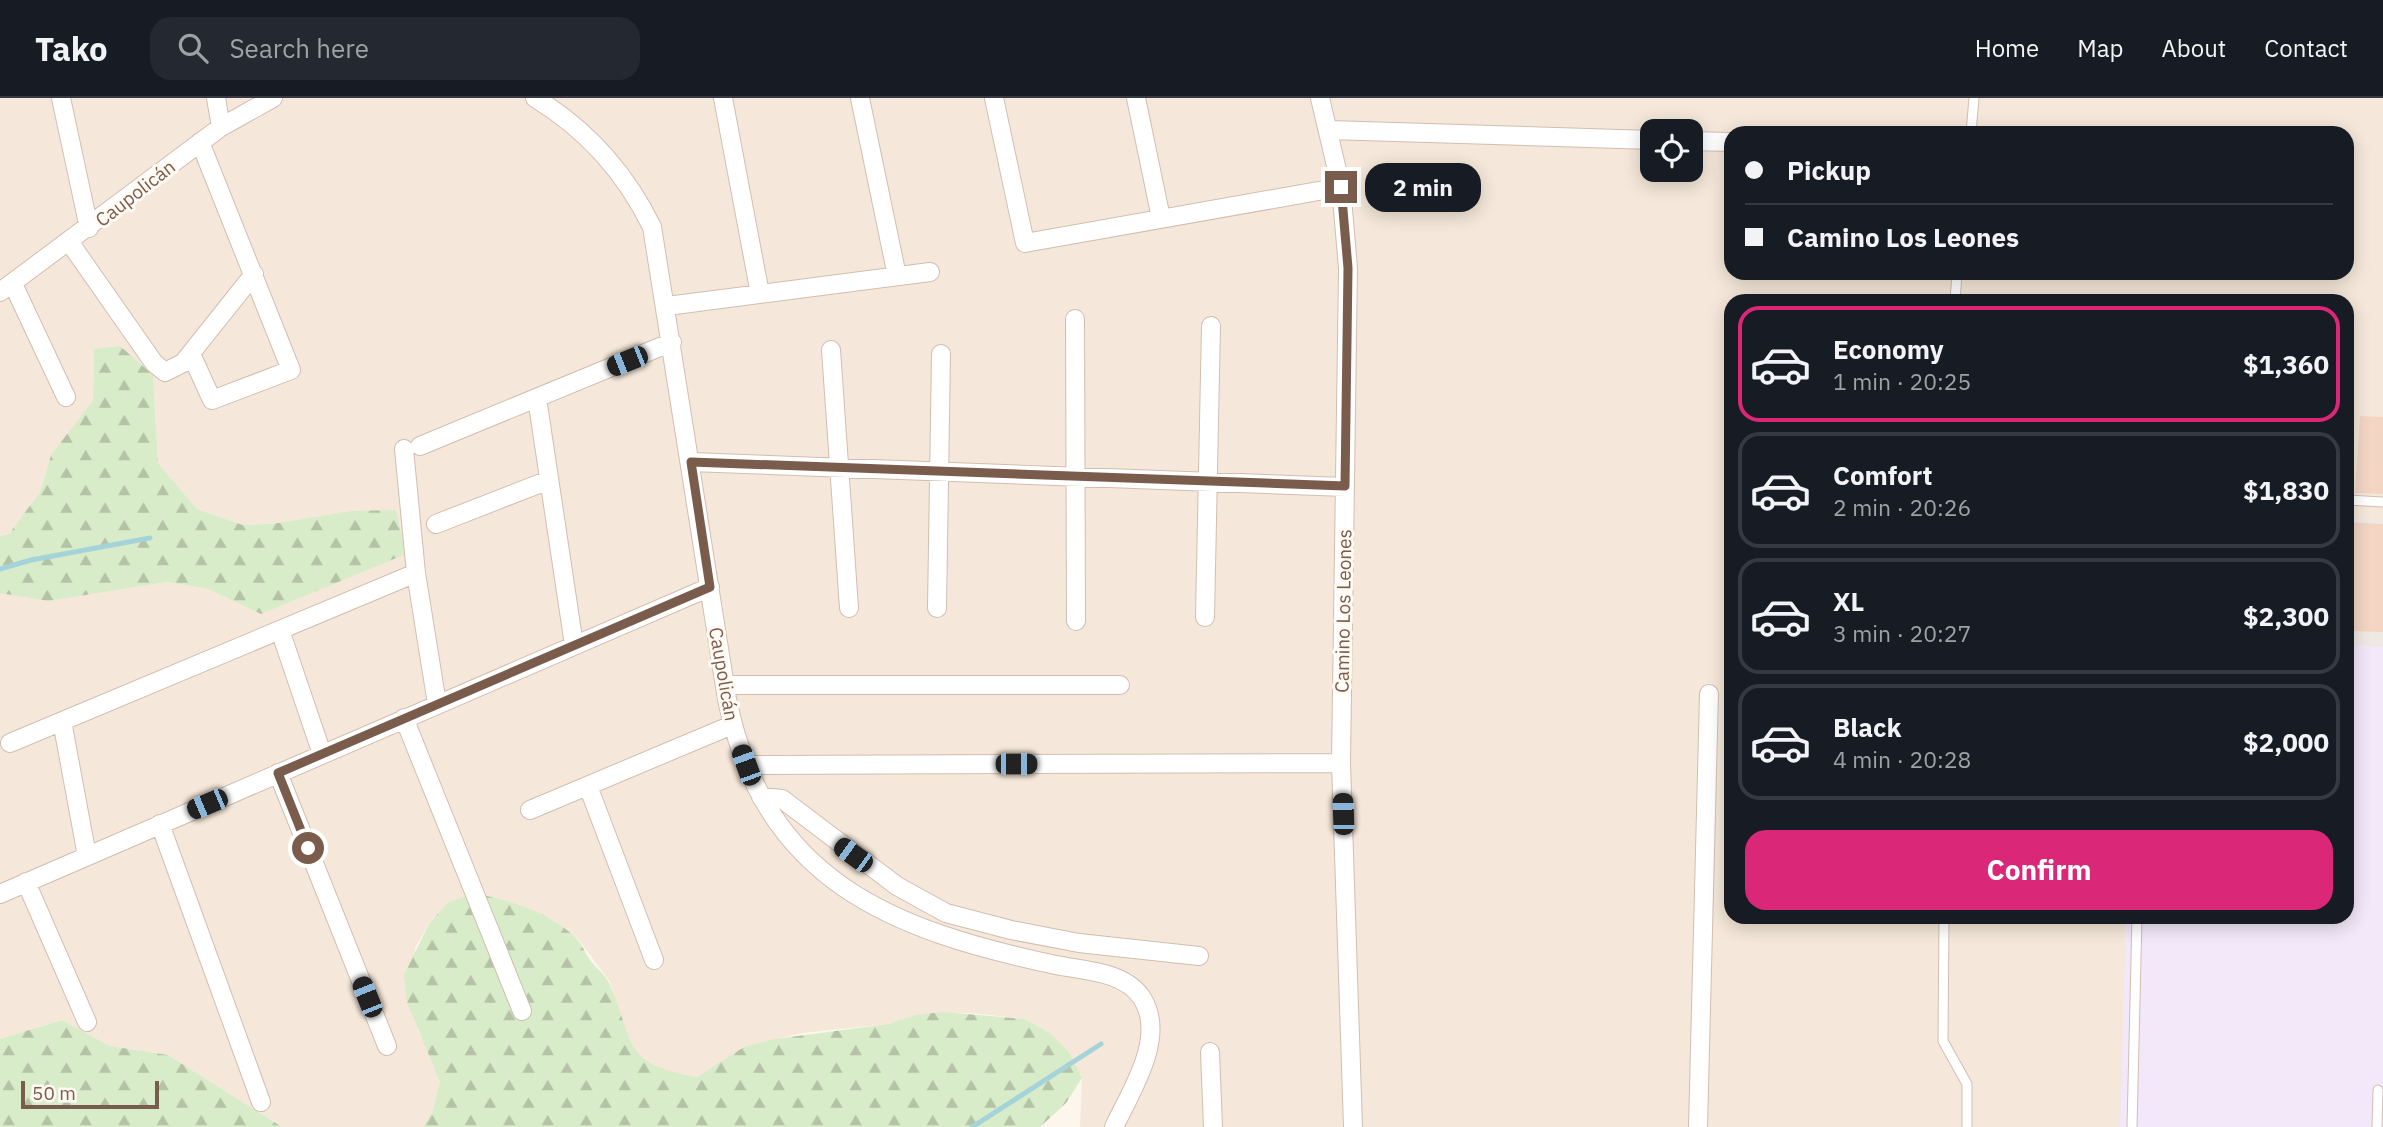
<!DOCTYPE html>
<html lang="en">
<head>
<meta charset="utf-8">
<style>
  :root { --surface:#171b24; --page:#242831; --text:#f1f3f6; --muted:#9ea1a6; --line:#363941; --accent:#db2777 }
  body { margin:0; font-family:"IBM Plex Sans",sans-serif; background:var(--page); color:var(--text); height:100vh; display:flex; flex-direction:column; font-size:26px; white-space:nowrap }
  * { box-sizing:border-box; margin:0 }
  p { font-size:23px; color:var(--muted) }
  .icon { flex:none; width:38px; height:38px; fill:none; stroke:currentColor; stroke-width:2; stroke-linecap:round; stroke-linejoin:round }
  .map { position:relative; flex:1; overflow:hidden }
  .drawer { position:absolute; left:1724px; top:196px; width:630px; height:630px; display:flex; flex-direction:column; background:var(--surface); border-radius:21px; box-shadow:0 4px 18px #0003 }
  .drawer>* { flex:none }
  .hud { position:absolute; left:1724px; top:28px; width:630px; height:154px; border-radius:21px; box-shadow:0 4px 18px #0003; display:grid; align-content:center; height:154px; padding:0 21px; background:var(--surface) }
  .tools { position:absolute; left:1640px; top:21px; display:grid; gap:14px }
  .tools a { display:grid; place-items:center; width:63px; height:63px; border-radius:14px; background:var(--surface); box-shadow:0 4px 18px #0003; font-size:35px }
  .scale { position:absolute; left:21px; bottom:18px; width:138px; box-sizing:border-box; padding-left:7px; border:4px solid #7a5c4d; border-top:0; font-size:19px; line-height:24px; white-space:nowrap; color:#7a5c4d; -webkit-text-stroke:5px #fffaf3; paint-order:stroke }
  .end { position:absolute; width:32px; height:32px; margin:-16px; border:9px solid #7a5c4d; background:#fff; box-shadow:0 0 0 4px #fff }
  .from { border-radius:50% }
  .bubble { position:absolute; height:49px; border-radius:21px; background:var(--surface); box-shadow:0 4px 18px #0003; font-size:23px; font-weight:700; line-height:49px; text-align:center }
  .car { position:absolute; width:21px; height:42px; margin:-21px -10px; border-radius:9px; box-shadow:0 0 5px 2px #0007; background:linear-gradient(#222 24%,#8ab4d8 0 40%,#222 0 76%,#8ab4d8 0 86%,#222 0) }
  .hud b { display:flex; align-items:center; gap:24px; height:66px; font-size:26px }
  .hud b+b { border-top:2px solid var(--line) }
  .hud i { width:18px; height:18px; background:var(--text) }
  ul { padding:12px 0 0; list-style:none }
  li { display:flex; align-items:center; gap:21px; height:116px; margin:0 14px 10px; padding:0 7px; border:4px solid var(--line); border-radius:21px }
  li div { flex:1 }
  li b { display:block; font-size:26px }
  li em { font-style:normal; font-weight:700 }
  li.on { border-color:var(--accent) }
  li>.icon { width:63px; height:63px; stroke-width:1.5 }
  .button { display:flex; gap:14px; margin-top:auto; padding:14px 21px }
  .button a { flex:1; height:80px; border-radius:21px; background:var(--accent); color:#fff; font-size:28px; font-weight:700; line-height:80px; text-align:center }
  header { display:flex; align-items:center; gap:42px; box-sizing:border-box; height:98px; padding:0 35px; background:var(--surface); border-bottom:2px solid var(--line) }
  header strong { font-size:33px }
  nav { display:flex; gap:38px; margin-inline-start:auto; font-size:24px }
  .search { width:490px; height:63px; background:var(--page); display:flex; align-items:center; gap:18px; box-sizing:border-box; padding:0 24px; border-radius:21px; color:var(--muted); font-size:26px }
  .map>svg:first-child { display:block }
</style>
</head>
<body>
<header>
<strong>Tako</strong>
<div class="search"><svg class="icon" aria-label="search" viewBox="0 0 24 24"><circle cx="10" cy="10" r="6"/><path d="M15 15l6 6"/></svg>Search here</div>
<nav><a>Home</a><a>Map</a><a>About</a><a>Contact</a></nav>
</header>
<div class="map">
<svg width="2383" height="1029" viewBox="0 0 2383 1029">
  <defs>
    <pattern id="forest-firs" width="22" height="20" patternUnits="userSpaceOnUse" patternTransform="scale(1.75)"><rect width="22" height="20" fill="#d8ecc9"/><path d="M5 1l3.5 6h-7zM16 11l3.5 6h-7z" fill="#b4c2a5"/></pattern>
  </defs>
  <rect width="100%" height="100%" fill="#fdf6ec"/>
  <path fill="#f5e8da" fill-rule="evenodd" d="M0,0H2383V1029H1080L1082,980L1069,954L1050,935L1025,921L971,915L915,917L888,926L802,935L745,949L697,979L667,974L644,962L626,939L610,884L578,841L555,823L501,801L447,805L429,826L415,850L418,932L431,958L440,984L432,1014L423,1029H282L168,957L110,948L62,922L0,941V495L116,492L167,484L208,491L261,516L279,425L243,427L197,411L158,365L153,277L94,251L93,302L51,357L40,394L9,436L0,438ZM1652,33H1690V72H1652ZM1731,35H2347V175H1731ZM1731,203H2347V819H1731Z"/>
  <path fill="#efe9e4" d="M2347,419L2383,421V549L2347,547Z"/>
  <path fill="#f3e8fa" d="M2347,547L2383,549V1029H2120L2126,819H2347Z"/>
  <path fill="url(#forest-firs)" d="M120,248L153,277L158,365L197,411L243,427L279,425L352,413L396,412L406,456L261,516L208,491L167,484L48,503L0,495V438L9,436L40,394L51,357L93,302L94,251Z
    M474,795C510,803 549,813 576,840C582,846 585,855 590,862C596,870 606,877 610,887C635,946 622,966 697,979L744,949L775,941L888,926L915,917L943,914L1025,921L1050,935L1069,954L1082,980L1066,1005L1040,1029H423L432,1014L440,984L407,904L404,877L429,826L447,805Z
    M62,922L110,948L168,957L282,1029H0V941Z"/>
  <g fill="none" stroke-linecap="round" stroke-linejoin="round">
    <path stroke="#a5d3da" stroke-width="5" d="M0,471L31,462L150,440
      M972,1029L1101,946"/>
  </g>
  <path fill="#f3d5c3" d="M2360,318L2383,319V396L2355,395Z
    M2347,424L2383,426V534L2347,533Z"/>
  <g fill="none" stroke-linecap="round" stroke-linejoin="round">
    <defs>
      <path id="service" d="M1971,35L1974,0
        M1955,203L1957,175
        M2347,402L2383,404
        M1944,819L1943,943L1967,986V1029
        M2132,1029L2137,819
        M2377,1029L2378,992"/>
      <path id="minor" d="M61,0L89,130
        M216,0L221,29
        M535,0C588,32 625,74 652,129L727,601C764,783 891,832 1056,867C1085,873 1124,873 1142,900C1167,939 1131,993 1114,1029
        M723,0L760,196
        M860,0L897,178
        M994,0L1025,145L1341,89
        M1136,0L1161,120
        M1320,0L1341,89L1348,170L1341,665L1353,1029
        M1329,32L1652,42
        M1690,43L1731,44
        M70,145L154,265L165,274L183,265L254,176
        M13,186L66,299
        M0,194L221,29L273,0
        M667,208L930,174
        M1075,221L1076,523
        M831,252L849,510
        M191,256L212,302L291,272L200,44
        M537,300L574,547
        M420,348L672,244
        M404,351L416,475L437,606
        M691,364L1345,389
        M436,426L549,382
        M937,510L941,256
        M1205,519L1211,228
        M280,532L322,656
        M725,587H1120
        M404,620L522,913
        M62,623L87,758
        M10,645L416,475
        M746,667L1341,665
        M278,675L387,948
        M588,688L654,862
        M761,699L782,701L897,788L946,815L1011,832L1079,845L1199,858
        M530,712L732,627
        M160,726L261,1004
        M26,784L87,924
        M0,796L710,489
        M1210,954L1213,1029
        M1698,1029L1709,596"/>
    </defs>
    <use href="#service" stroke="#d1beb0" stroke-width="11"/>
    <use href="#minor" stroke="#d1beb0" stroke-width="20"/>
    <use href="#service" stroke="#fff" stroke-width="9"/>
    <use href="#minor" stroke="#fff" stroke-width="18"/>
  </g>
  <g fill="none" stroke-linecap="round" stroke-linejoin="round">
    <path stroke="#7a5c4d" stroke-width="9" d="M308,750L278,675L710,489L691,364L1345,388L1348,170L1341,89"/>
  </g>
  <g text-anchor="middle" stroke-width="6" stroke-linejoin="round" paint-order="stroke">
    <g font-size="19" fill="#7a5c4d" stroke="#fffaf3">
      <text transform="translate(135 95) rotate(-38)" y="7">Caupolicán</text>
      <text transform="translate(1343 513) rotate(-89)" y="7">Camino Los Leones</text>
      <text transform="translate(724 576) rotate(80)" y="7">Caupolicán</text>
    </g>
  </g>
</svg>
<div class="tools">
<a><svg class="icon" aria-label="locate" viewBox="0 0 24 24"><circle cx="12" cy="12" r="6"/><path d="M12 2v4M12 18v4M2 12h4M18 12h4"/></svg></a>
</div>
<div class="scale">50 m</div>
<i class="end from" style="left:308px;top:750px"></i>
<i class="end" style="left:1341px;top:89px"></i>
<div class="bubble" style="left:1365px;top:65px;width:116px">2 min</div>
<i class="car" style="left:627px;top:263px;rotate:248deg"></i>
<i class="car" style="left:1016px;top:666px;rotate:90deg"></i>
<i class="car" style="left:746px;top:667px;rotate:340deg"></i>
<i class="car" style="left:207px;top:706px;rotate:247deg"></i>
<i class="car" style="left:1343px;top:716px;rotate:358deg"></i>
<i class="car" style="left:853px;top:757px;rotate:306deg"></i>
<i class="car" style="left:367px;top:899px;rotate:338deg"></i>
<div class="hud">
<b><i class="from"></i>Pickup</b>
<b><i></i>Camino Los Leones</b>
</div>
<section class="drawer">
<ul>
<li class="on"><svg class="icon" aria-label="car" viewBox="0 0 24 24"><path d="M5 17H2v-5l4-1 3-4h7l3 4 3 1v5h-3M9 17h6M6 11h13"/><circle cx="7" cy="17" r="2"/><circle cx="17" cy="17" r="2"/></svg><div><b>Economy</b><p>1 min · 20:25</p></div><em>$1,360</em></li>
<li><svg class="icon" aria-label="car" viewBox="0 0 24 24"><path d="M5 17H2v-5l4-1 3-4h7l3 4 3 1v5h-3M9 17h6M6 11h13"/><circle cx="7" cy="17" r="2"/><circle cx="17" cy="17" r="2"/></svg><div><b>Comfort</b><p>2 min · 20:26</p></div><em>$1,830</em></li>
<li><svg class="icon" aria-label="car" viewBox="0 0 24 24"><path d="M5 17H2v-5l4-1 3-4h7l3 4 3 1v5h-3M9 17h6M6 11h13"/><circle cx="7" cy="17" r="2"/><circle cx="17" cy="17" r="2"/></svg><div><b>XL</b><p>3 min · 20:27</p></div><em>$2,300</em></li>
<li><svg class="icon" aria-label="car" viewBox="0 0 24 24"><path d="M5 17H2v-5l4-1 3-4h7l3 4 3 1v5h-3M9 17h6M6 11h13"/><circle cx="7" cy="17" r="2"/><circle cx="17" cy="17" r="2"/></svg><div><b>Black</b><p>4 min · 20:28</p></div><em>$2,000</em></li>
</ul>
<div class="button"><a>Confirm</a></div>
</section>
</div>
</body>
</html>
